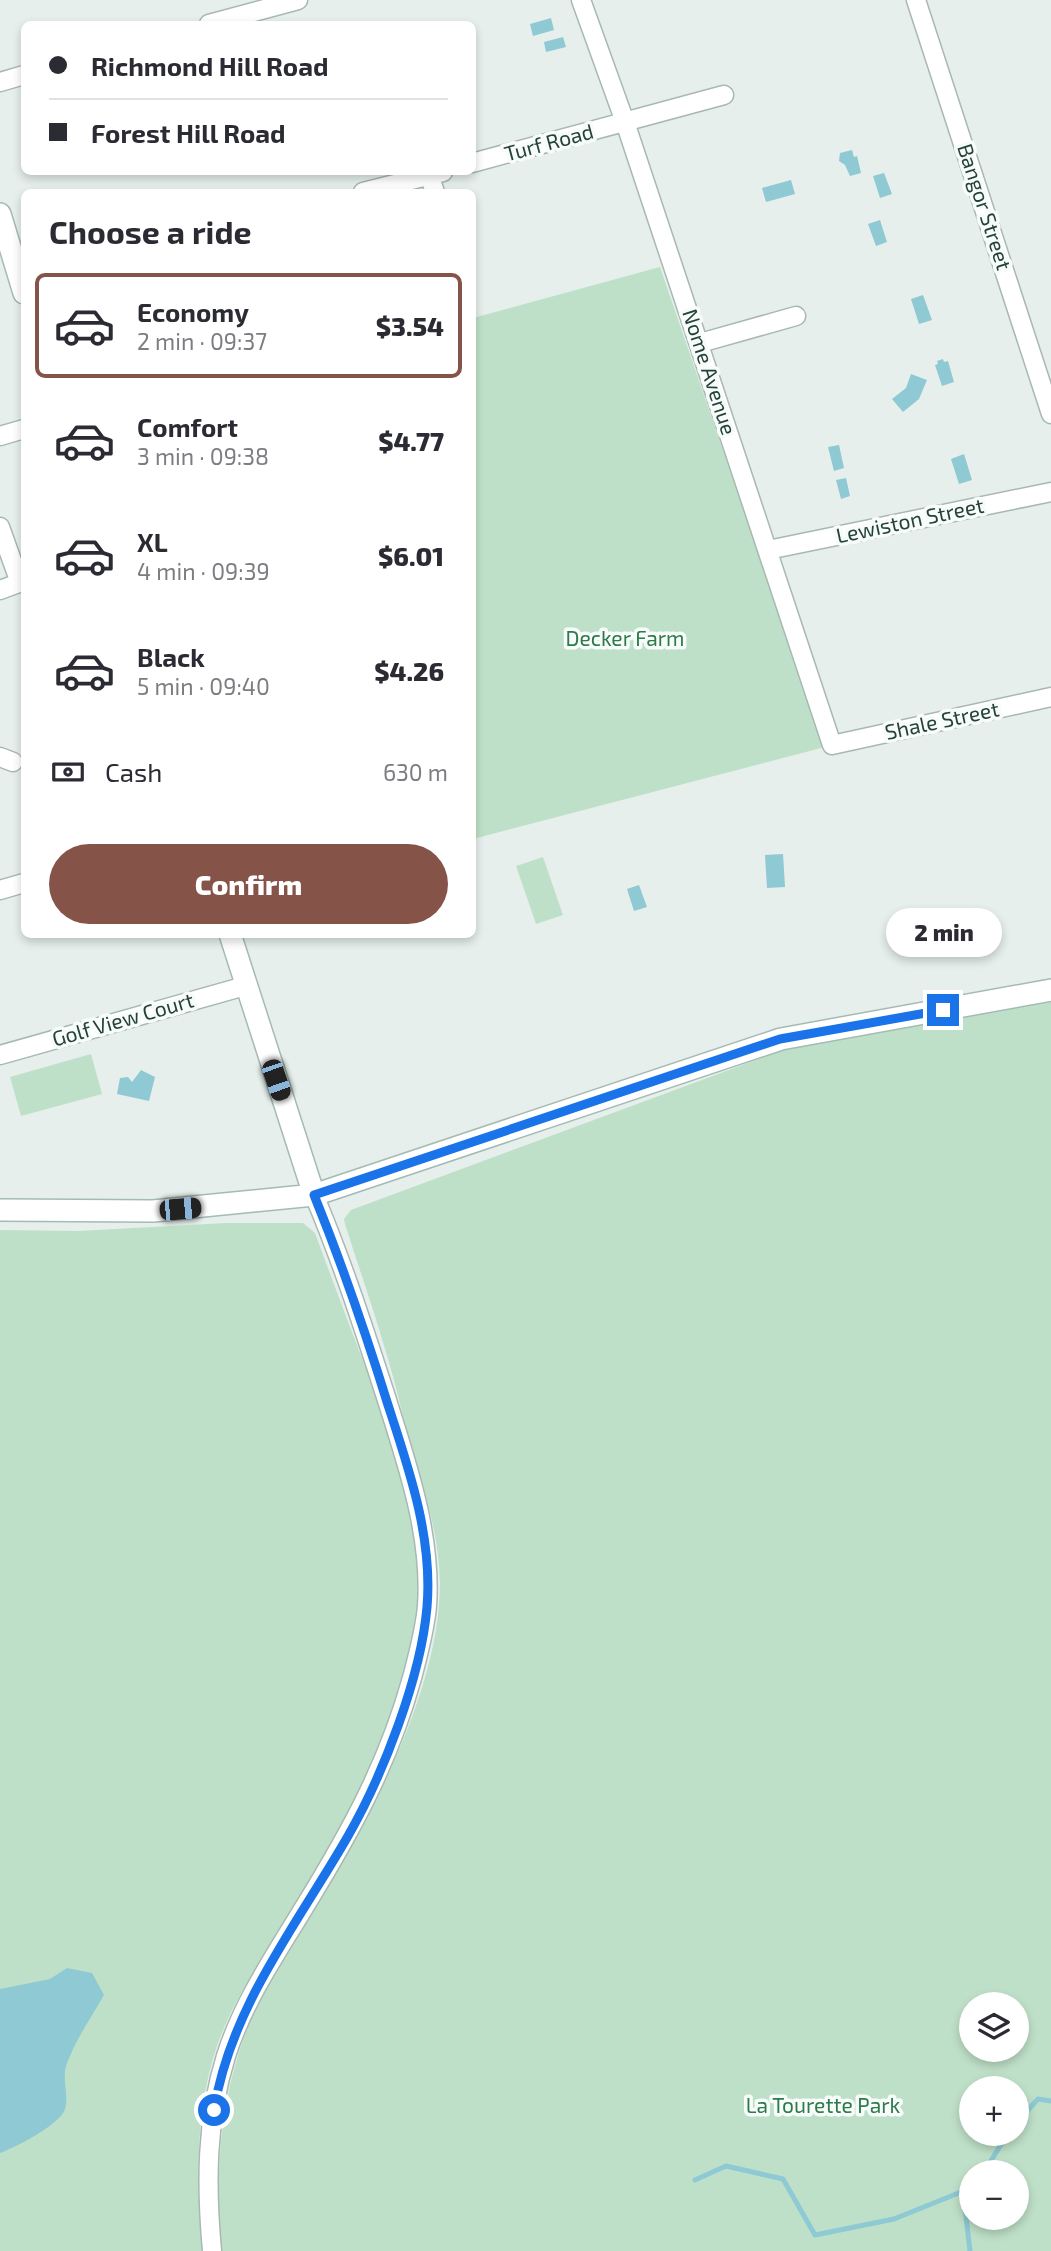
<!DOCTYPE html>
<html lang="en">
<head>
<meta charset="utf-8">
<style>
  :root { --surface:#fff; --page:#f7f7f7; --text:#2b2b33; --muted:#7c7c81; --line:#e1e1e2; --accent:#855347 }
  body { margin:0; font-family:"Exo 2",sans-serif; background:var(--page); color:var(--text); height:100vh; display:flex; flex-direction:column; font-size:26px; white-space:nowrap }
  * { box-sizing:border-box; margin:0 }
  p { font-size:23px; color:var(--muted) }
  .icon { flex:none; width:38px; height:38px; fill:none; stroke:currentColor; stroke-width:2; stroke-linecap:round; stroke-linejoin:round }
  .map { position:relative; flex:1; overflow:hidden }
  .side { position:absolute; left:21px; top:189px; width:455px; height:749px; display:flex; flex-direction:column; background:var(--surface); border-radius:10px; box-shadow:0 4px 10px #0003 }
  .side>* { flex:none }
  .banner { position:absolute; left:21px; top:21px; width:455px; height:154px; border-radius:10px; box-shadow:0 4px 10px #0003; display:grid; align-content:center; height:154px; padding:0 28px; background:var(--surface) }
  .buttons { position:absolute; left:959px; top:1992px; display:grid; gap:14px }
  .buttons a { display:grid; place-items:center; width:70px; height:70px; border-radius:50%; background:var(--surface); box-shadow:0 4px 10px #0003; font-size:35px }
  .end { position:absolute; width:32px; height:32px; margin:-16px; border:9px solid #1a73e8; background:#fff; box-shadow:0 0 0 4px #fff }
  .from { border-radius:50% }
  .bubble { position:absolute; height:49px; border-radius:24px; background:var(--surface); box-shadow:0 4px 10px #0003; font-size:23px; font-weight:800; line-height:49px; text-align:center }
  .car { position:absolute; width:21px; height:42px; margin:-21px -10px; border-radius:9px; box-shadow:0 0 5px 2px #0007; background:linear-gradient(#222 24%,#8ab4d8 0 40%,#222 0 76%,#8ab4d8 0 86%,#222 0) }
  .banner b { display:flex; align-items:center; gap:24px; height:66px; font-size:26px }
  .banner b+b { border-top:2px solid var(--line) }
  .banner i { width:18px; height:18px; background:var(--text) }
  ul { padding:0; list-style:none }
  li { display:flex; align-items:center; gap:21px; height:105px; margin:0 14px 10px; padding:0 14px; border:4px solid transparent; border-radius:10px }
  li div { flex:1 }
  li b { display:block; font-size:26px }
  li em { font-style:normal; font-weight:800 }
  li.current { border-color:var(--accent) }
  li>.icon { width:63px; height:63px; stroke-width:1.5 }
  h2 { padding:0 28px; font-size:32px; line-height:84px }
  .pay { display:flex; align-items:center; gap:18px; height:77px; padding:0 28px; font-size:26px }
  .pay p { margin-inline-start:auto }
  .action { display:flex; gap:14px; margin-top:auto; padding:14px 28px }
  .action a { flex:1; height:80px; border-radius:42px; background:var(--accent); color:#fff; font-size:28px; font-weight:800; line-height:80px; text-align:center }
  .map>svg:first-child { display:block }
</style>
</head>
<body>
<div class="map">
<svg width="1051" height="2251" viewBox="0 0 1051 2251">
  <rect width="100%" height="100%" fill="#e6efeb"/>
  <path fill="#bfe0c8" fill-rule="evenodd" d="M660,267L825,747L473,839V318Z
    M543,857L563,915L536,924L516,866Z
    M1051,1002V2251H221C215,2183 219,2111 241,2046C259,1993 290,1949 319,1902C372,1814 440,1688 440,1583C439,1531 422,1483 408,1434C400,1406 394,1377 385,1349C373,1307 358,1266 345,1224L344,1219L351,1210L783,1050L842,1036ZM971,2004H1017V2049H971ZM971,2088H1017V2133H971ZM971,2172H1017V2217H971Z
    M91,1054L102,1094L21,1116L10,1077Z
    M226,1223H303L315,1233C332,1279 349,1325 367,1371C392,1438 417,1509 421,1581C423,1609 413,1640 407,1667C384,1754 340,1831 294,1907C267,1951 234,1997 217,2046C195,2110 196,2184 202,2251H0V1230L78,1231Z"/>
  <path fill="#8ec9d4" d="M551,18L554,30L533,36L530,24Z
    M563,37L566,47L546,52L544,42Z
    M852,150L854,157L857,156L861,173L850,176L845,165L839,161L840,153Z
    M884,173L892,194L880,198L873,176Z
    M791,180L795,194L766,202L762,188Z
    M880,220L887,242L876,246L868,224Z
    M923,295L932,320L919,324L911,299Z
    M943,359L944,362L948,361L954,382L942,386L935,365L938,364L937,361Z
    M911,374L927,380L919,399L903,412L892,399L906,388Z
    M839,445L844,468L834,471L828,447Z
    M964,454L972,480L959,484L951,459Z
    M846,478L850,496L841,499L836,480Z
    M783,854L785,887L767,888L765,855Z
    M639,885L647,907L634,911L627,889Z
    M141,1070L155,1077L149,1101L117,1094L120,1078L128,1077L132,1082Z
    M67,1968L92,1973L104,1995C91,2018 75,2040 66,2066C62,2080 69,2096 65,2109C61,2124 16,2147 0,2153V1989L50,1979Z"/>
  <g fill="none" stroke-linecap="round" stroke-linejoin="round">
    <path stroke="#8ec9d4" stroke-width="5" d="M1017,2122L1038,2099L1051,2101
      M984,2172L1008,2133
      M695,2180L726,2166L783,2179L815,2235L894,2219L971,2188
      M963,2191L970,2251"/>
    <defs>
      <path id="street" d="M581,0L625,122L832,745L1051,697
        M916,0L1051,414
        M209,24L298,0
        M0,82L24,75
        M472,163L724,95
        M429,175L435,192
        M363,192L443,172
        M700,343L796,316
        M0,436L24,429
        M0,527L20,583
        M768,550L1051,492
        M0,590L24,581
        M0,757L13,762
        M0,890L24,883
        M0,1055L245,986
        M212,2251C206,2185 206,2120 226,2056C243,2002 276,1954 305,1906C351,1831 388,1764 412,1678C418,1655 425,1630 427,1606C432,1535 407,1464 386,1397C364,1329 342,1261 314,1195"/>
      <path id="secondary" d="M0,214L24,293
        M230,934L314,1195
        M0,1210L153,1211L314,1195L781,1039L1051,990"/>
    </defs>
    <use href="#street" stroke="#a8b8b2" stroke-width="21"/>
    <use href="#secondary" stroke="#a4bbb3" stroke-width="24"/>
    <use href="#street" stroke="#fff" stroke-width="18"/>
    <use href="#secondary" stroke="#fff" stroke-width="21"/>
  </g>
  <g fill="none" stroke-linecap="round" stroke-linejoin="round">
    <path stroke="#1a73e8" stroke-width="9" d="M214,2110C231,2006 297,1925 348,1836C383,1775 421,1677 427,1607C433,1538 409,1469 388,1405C366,1334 342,1264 314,1195L780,1039L943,1010"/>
  </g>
  <g text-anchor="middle" stroke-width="7" stroke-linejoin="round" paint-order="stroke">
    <g font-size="21" fill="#24423a" stroke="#f7fbf9">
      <text transform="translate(549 143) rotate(-15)" y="7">Turf Road</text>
      <text transform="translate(984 207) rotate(72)" y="7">Bangor Street</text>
      <text transform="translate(709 372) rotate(72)" y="7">Nome Avenue</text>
      <text transform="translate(910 521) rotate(-12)" y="7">Lewiston Street</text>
      <text transform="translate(942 721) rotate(-12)" y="7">Shale Street</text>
      <text transform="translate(123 1020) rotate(-16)" y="7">Golf View Court</text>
    </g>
    <g font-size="21" fill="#2d7a4b" stroke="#f7fbf9">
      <text x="625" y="646">Decker Farm</text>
      <text x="823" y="2113">La Tourette Park</text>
    </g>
  </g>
</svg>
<div class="buttons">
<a><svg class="icon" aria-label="layers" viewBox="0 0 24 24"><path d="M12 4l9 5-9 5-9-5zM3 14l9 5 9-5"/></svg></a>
<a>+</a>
<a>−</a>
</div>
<i class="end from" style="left:214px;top:2110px"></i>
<i class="end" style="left:943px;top:1010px"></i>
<div class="bubble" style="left:886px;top:908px;width:116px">2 min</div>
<i class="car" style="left:276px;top:1080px;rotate:161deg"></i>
<i class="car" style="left:180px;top:1209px;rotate:85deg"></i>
<div class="banner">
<b><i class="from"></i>Richmond Hill Road</b>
<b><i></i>Forest Hill Road</b>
</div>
<section class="side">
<h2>Choose a ride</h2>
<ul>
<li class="current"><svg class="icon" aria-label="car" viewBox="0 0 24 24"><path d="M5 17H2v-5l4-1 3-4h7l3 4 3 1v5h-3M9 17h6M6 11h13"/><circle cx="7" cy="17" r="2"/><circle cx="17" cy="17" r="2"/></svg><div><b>Economy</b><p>2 min · 09:37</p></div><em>$3.54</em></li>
<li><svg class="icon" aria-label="car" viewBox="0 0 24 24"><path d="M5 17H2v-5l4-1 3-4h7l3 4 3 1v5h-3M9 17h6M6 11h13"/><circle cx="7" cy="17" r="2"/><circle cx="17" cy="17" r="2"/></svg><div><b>Comfort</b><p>3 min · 09:38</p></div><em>$4.77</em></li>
<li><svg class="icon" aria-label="car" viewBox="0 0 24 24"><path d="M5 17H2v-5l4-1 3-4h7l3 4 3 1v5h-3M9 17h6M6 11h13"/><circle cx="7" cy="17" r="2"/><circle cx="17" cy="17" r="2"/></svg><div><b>XL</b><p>4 min · 09:39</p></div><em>$6.01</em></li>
<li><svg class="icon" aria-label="car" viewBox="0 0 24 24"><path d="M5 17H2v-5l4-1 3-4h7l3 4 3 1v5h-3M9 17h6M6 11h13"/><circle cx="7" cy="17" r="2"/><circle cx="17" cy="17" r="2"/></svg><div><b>Black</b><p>5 min · 09:40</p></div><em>$4.26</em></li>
</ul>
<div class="pay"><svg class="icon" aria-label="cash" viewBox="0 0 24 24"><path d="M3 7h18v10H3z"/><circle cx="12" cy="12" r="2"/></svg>Cash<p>630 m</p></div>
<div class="action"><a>Confirm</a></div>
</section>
</div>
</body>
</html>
